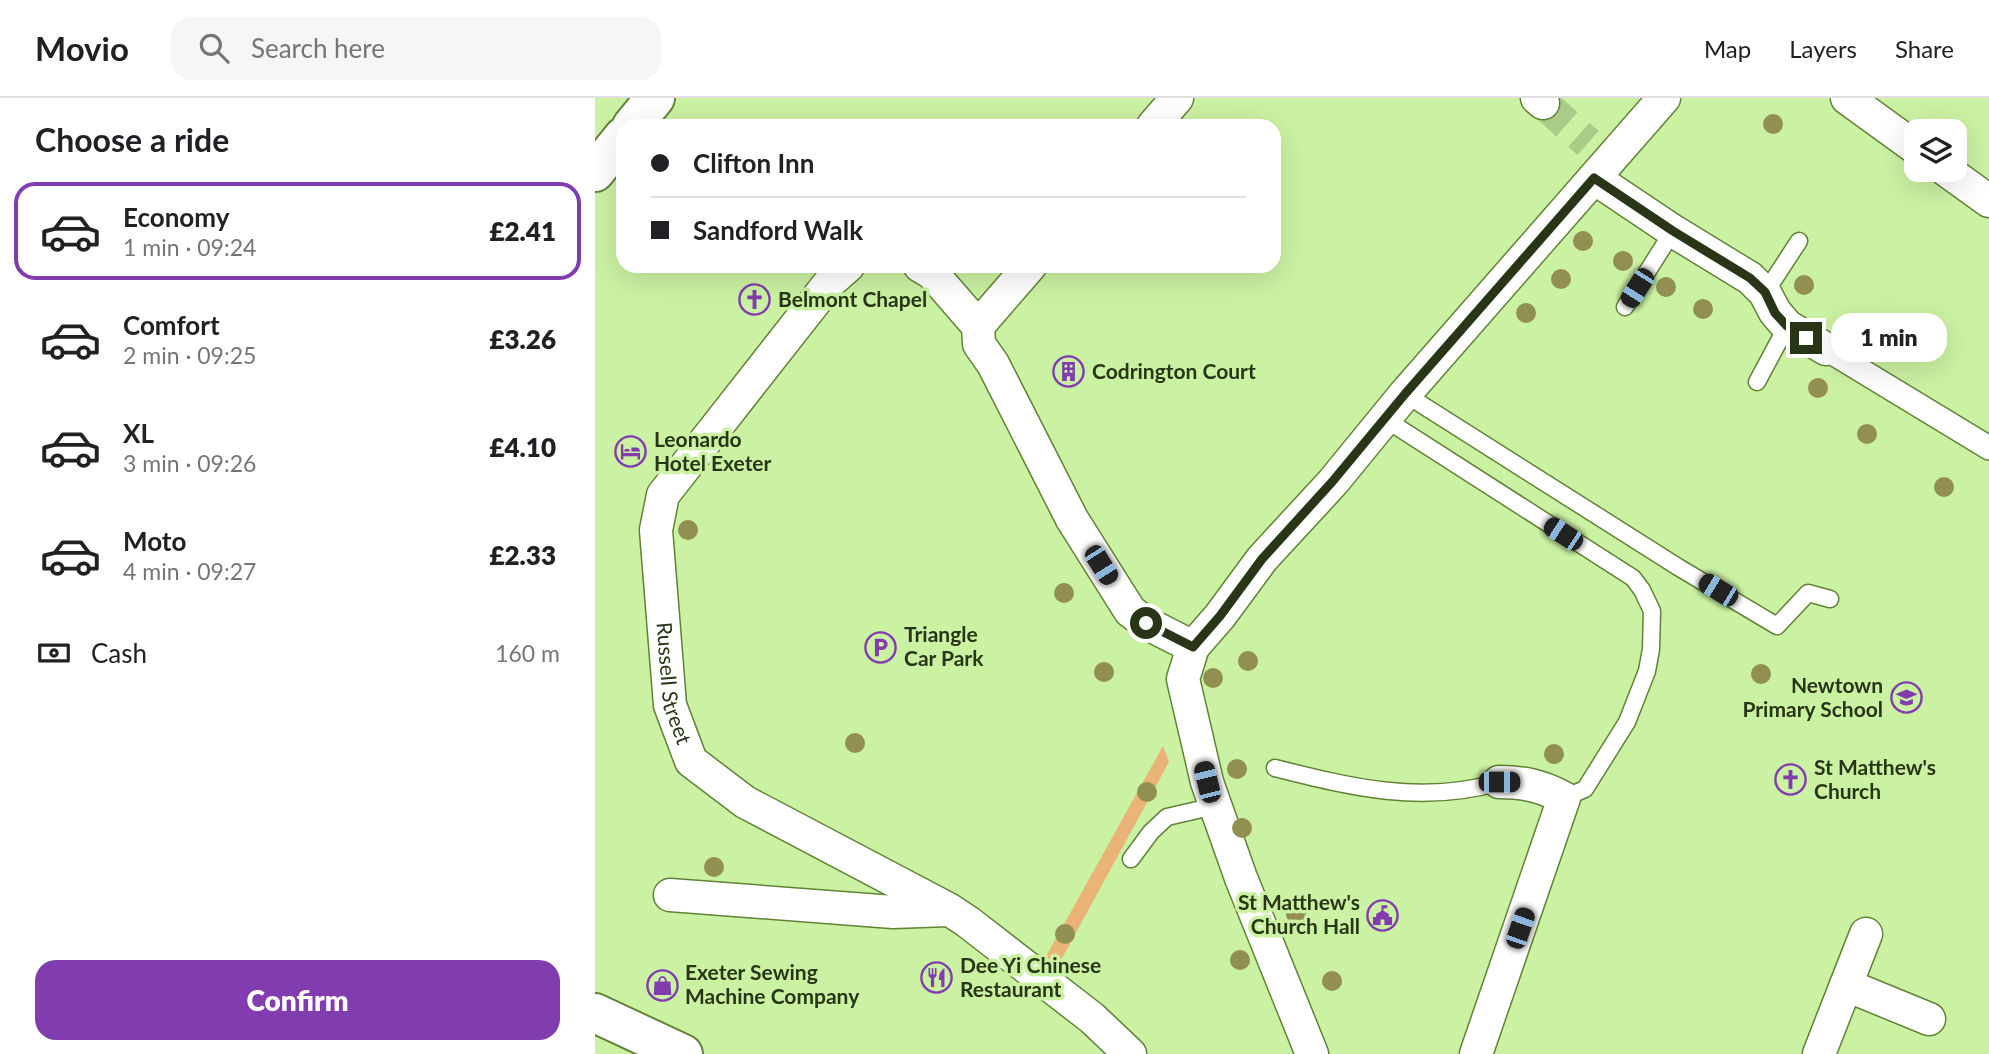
<!DOCTYPE html>
<html lang="en">
<head>
<meta charset="utf-8">
<style>
  :root { --surface:#fff; --page:#f6f6f6; --text:#202124; --muted:#757577; --line:#e0e0e0; --accent:#813caf }
  body { margin:0; font-family:Lato,sans-serif; background:var(--page); color:var(--text); height:100vh; display:flex; flex-direction:column; font-size:26px; white-space:nowrap }
  * { box-sizing:border-box; margin:0 }
  p { font-size:23px; color:var(--muted) }
  .icon { flex:none; width:38px; height:38px; fill:none; stroke:currentColor; stroke-width:2; stroke-linecap:round; stroke-linejoin:round }
  .map { position:relative; flex:1; overflow:hidden }
  .drawer { display:flex; flex-direction:column; background:var(--surface); width:595px }
  .drawer>* { flex:none }
  .guide { position:absolute; left:21px; top:21px; width:665px; height:154px; border-radius:21px; box-shadow:0 7px 28px #0002; display:grid; align-content:center; height:154px; padding:0 35px; background:var(--surface) }
  .fabs { position:absolute; left:1309px; top:21px; display:grid; gap:14px }
  .fabs a { display:grid; place-items:center; width:63px; height:63px; border-radius:14px; background:var(--surface); box-shadow:0 7px 28px #0002; font-size:35px }
  .end { position:absolute; width:32px; height:32px; margin:-16px; border:9px solid #283617; background:#fff; box-shadow:0 0 0 4px #fff }
  .from { border-radius:50% }
  .bubble { position:absolute; height:49px; border-radius:21px; background:var(--surface); box-shadow:0 7px 28px #0002; font-size:23px; font-weight:800; line-height:49px; text-align:center }
  .car { position:absolute; width:21px; height:42px; margin:-21px -10px; border-radius:9px; box-shadow:0 0 5px 2px #0007; background:linear-gradient(#222 24%,#8ab4d8 0 40%,#222 0 76%,#8ab4d8 0 86%,#222 0) }
  .guide b { display:flex; align-items:center; gap:24px; height:66px; font-size:26px }
  .guide b+b { border-top:2px solid var(--line) }
  .guide i { width:18px; height:18px; background:var(--text) }
  ul { padding:0; list-style:none }
  li { display:flex; align-items:center; gap:21px; height:98px; margin:0 14px 10px; padding:0 21px; border:4px solid transparent; border-radius:21px }
  li div { flex:1 }
  li b { display:block; font-size:26px }
  li em { font-style:normal; font-weight:800 }
  li.current { border-color:var(--accent) }
  li>.icon { width:63px; height:63px; stroke-width:1.5 }
  h2 { padding:0 35px; font-size:32px; line-height:84px }
  .pay { display:flex; align-items:center; gap:18px; height:77px; padding:0 35px; font-size:26px }
  .pay p { margin-inline-start:auto }
  .action { display:flex; gap:14px; margin-top:auto; padding:14px 35px }
  .action a { flex:1; height:80px; border-radius:21px; background:var(--accent); color:#fff; font-size:28px; font-weight:800; line-height:80px; text-align:center }
  header { display:flex; align-items:center; gap:42px; box-sizing:border-box; height:98px; padding:0 35px; background:var(--surface); border-bottom:2px solid var(--line) }
  header strong { font-size:33px }
  nav { display:flex; gap:38px; margin-inline-start:auto; font-size:24px }
  .search { width:490px; height:63px; background:var(--page); display:flex; align-items:center; gap:18px; box-sizing:border-box; padding:0 24px; border-radius:21px; color:var(--muted); font-size:26px }
  main { display:flex; flex:1; min-height:0 }
  .map>svg:first-child { display:block }
</style>
</head>
<body>
<header>
<strong>Movio</strong>
<div class="search"><svg class="icon" aria-label="search" viewBox="0 0 24 24"><circle cx="10" cy="10" r="6"/><path d="M15 15l6 6"/></svg>Search here</div>
<nav><a>Map</a><a>Layers</a><a>Share</a></nav>
</header>
<main>
<section class="drawer">
<h2>Choose a ride</h2>
<ul>
<li class="current"><svg class="icon" aria-label="car" viewBox="0 0 24 24"><path d="M5 17H2v-5l4-1 3-4h7l3 4 3 1v5h-3M9 17h6M6 11h13"/><circle cx="7" cy="17" r="2"/><circle cx="17" cy="17" r="2"/></svg><div><b>Economy</b><p>1 min · 09:24</p></div><em>£2.41</em></li>
<li><svg class="icon" aria-label="car" viewBox="0 0 24 24"><path d="M5 17H2v-5l4-1 3-4h7l3 4 3 1v5h-3M9 17h6M6 11h13"/><circle cx="7" cy="17" r="2"/><circle cx="17" cy="17" r="2"/></svg><div><b>Comfort</b><p>2 min · 09:25</p></div><em>£3.26</em></li>
<li><svg class="icon" aria-label="car" viewBox="0 0 24 24"><path d="M5 17H2v-5l4-1 3-4h7l3 4 3 1v5h-3M9 17h6M6 11h13"/><circle cx="7" cy="17" r="2"/><circle cx="17" cy="17" r="2"/></svg><div><b>XL</b><p>3 min · 09:26</p></div><em>£4.10</em></li>
<li><svg class="icon" aria-label="car" viewBox="0 0 24 24"><path d="M5 17H2v-5l4-1 3-4h7l3 4 3 1v5h-3M9 17h6M6 11h13"/><circle cx="7" cy="17" r="2"/><circle cx="17" cy="17" r="2"/></svg><div><b>Moto</b><p>4 min · 09:27</p></div><em>£2.33</em></li>
</ul>
<div class="pay"><svg class="icon" aria-label="cash" viewBox="0 0 24 24"><path d="M3 7h18v10H3z"/><circle cx="12" cy="12" r="2"/></svg>Cash<p>160 m</p></div>
<div class="action"><a>Confirm</a></div>
</section>
<div class="map">
<svg width="1394" height="956" viewBox="0 0 1394 956">
  <rect width="100%" height="100%" fill="#cbf1a2"/>
  <path fill="#eab477" d="M568,648L574,664L459,875L448,864Z"/>
  <g fill="none" stroke-linecap="round" stroke-linejoin="round">
    <path stroke="#aacc86" stroke-width="32" stroke-dasharray="32 16" stroke-linecap="butt" d="M948,5L993,45"/>
    <defs>
      <path id="service" d="M1170,195L1204,143
        M1030,209L1078,133
        M1162,284L1192,228
        M810,296L1083,469L1182,528L1213,495L1235,501
        M790,321L1038,480L1047,492L1057,513L1056,551L1052,573L1032,624L990,691L969,700
        M680,670C755,689 828,707 904,684
        M536,761L556,734L572,719L620,708"/>
      <path id="pedestrian" d="M1231,251L1394,350"/>
      <g id="minor">
        <path d="M942,0L948,5"/>
        <path d="M1252,0L1321,50"/>
        <path d="M558,28L582,0"/>
        <path d="M1351,72L1394,103"/>
        <path d="M999,80L1078,133L1155,180L1170,195L1180,214L1192,228L1231,251"/>
        <path id="s1" d="M253,168L236,183L68,397L61,432L75,607L96,663L150,704L355,812L373,824L497,920L535,956"/>
        <path d="M325,168L337,175L383,228L384,246L398,266L477,421L535,513L551,525L598,549"/>
        <path d="M383,228L435,168"/>
        <path d="M75,797L298,814L353,812"/>
        <path d="M1251,887L1271,836"/>
        <path d="M717,956L646,780L612,684L588,581L598,549L625,518L667,461L738,384L810,296L1069,0"/>
        <path d="M881,956L969,700C947,688 929,684 904,684"/>
        <path d="M1224,956L1251,887L1334,921"/>
      </g>
      <path id="secondary" d="M37,28L60,0
        M0,74L28,39
        M0,915L88,956"/>
    </defs>
    <use href="#service" stroke="#628237" stroke-width="19"/>
    <use href="#pedestrian" stroke="#628237" stroke-width="26"/>
    <use href="#minor" stroke="#628237" stroke-width="35"/>
    <use href="#secondary" stroke="#628237" stroke-width="42"/>
    <use href="#service" stroke="#fff" stroke-width="16"/>
    <use href="#pedestrian" stroke="#fff" stroke-width="23"/>
    <use href="#minor" stroke="#fff" stroke-width="32"/>
    <use href="#secondary" stroke="#fff" stroke-width="38"/>
  </g>
  <g fill="#918f51">
    <circle cx="1178" cy="26" r="10"/>
    <circle cx="988" cy="143" r="10"/>
    <circle cx="1028" cy="163" r="10"/>
    <circle cx="966" cy="181" r="10"/>
    <circle cx="1209" cy="187" r="10"/>
    <circle cx="1071" cy="189" r="10"/>
    <circle cx="1108" cy="211" r="10"/>
    <circle cx="931" cy="215" r="10"/>
    <circle cx="1223" cy="290" r="10"/>
    <circle cx="1272" cy="336" r="10"/>
    <circle cx="1349" cy="389" r="10"/>
    <circle cx="93" cy="432" r="10"/>
    <circle cx="469" cy="495" r="10"/>
    <circle cx="653" cy="563" r="10"/>
    <circle cx="509" cy="574" r="10"/>
    <circle cx="1166" cy="576" r="10"/>
    <circle cx="618" cy="580" r="10"/>
    <circle cx="260" cy="645" r="10"/>
    <circle cx="959" cy="656" r="10"/>
    <circle cx="642" cy="671" r="10"/>
    <circle cx="552" cy="694" r="10"/>
    <circle cx="647" cy="730" r="10"/>
    <circle cx="119" cy="769" r="10"/>
    <circle cx="701" cy="816" r="10"/>
    <circle cx="470" cy="836" r="10"/>
    <circle cx="645" cy="862" r="10"/>
    <circle cx="737" cy="883" r="10"/>
  </g>
  <g fill="none" stroke-linecap="round" stroke-linejoin="round">
    <path stroke="#283617" stroke-width="9" d="M551,525L598,549L625,518L667,461L737,384L810,296L999,80L1078,133L1155,180L1170,194L1180,215L1192,228L1211,240"/>
  </g>
  <defs>
    <symbol id="church-ring" viewBox="-11 -11 22 22"><circle r="9.5" fill="#cbf1a2" stroke="#813caf" stroke-width="1.5"/><path d="M-1.2-6h2.4v3.5h3.3v2.4h-3.3V6h-2.4V-.1h-3.3v-2.4h3.3Z" fill="#813caf"/></symbol>
    <symbol id="building-ring" viewBox="-11 -11 22 22"><circle r="9.5" fill="#cbf1a2" stroke="#813caf" stroke-width="1.5"/><path d="M-4-6H4V6H1V3H-1V6H-4ZM-2.5-4.3h1.7v1.8h-1.7ZM.8-4.3h1.7v1.8H.8ZM-2.5-1h1.7V.8h-1.7ZM.8-1h1.7V.8H.8Z" fill="#813caf"/></symbol>
    <symbol id="hotel-ring" viewBox="-11 -11 22 22"><circle r="9.5" fill="#cbf1a2" stroke="#813caf" stroke-width="1.5"/><path d="M-6-4.5h1.5V1H6V5H4.5V3h-9V5H-6ZM-4 0a1.8 1.8 0 1 1 3.6 0ZM.5 0V-2.5h3Q6-2.5 6 0Z" fill="#813caf"/></symbol>
    <symbol id="parking-ring" viewBox="-11 -11 22 22"><circle r="9.5" fill="#cbf1a2" stroke="#813caf" stroke-width="1.5"/><path d="M-3.5-5.5H1a3.5 3.5 0 0 1 0 7H-1V5.5H-3.5ZM-1-3.4V-.6H.8a1.4 1.4 0 0 0 0-2.8Z" fill="#813caf"/></symbol>
    <symbol id="school-ring" viewBox="-11 -11 22 22"><circle r="9.5" fill="#cbf1a2" stroke="#813caf" stroke-width="1.5"/><path d="M0-5L7-2L0 1L-7-2ZM-4 1L0 2.5L4 1V4Q0 6-4 4Z" fill="#813caf"/></symbol>
    <symbol id="civic-ring" viewBox="-11 -11 22 22"><circle r="9.5" fill="#cbf1a2" stroke="#813caf" stroke-width="1.5"/><path d="M-.6-6.5H3V-4.5H.6V-3L4-1V1h2V6H-6V1h2V-1L-.6-3ZM-1.2 2.5V6h2.4V2.5Z" fill="#813caf"/></symbol>
    <symbol id="restaurant-ring" viewBox="-11 -11 22 22"><circle r="9.5" fill="#cbf1a2" stroke="#813caf" stroke-width="1.5"/><path d="M-5-6h1v4h1v-4h1v4h1v-4h1v5L-1.5 .5V6h-2V.5L-5-1ZM5-6V6H3V1.5H1.5Q1.5-4 5-6Z" fill="#813caf"/></symbol>
    <symbol id="shop-ring" viewBox="-11 -11 22 22"><circle r="9.5" fill="#cbf1a2" stroke="#813caf" stroke-width="1.5"/><path d="M-5-2.5h2.3a2.7 3.5 0 0 1 5.4 0H5L5.5 6h-11ZM-1.5-2.5h3a1.5 2.3 0 0 0-3 0Z" fill="#813caf"/></symbol>
  </defs>
  <g fill-rule="evenodd">
    <use href="#church-ring" x="142" y="184" width="35" height="35"/>
    <use href="#building-ring" x="456" y="256" width="35" height="35"/>
    <use href="#hotel-ring" x="18" y="336" width="35" height="35"/>
    <use href="#parking-ring" x="268" y="532" width="35" height="35"/>
    <use href="#school-ring" x="1294" y="582" width="35" height="35"/>
    <use href="#church-ring" x="1178" y="664" width="35" height="35"/>
    <use href="#civic-ring" x="770" y="800" width="35" height="35"/>
    <use href="#restaurant-ring" x="324" y="862" width="35" height="35"/>
    <use href="#shop-ring" x="50" y="870" width="35" height="35"/>
  </g>
  <g text-anchor="middle" stroke-width="7" stroke-linejoin="round" paint-order="stroke">
    <g font-size="21" font-weight="bold" fill="#283617" stroke="#cbf1a2" text-anchor="start">
      <text x="183" y="209">Belmont Chapel</text>
      <text x="497" y="281">Codrington Court</text>
      <text x="59" y="349">Leonardo<tspan x="59" dy="24">Hotel Exeter</tspan></text>
      <text x="309" y="544">Triangle<tspan x="309" dy="24">Car Park</tspan></text>
      <text x="1288" y="595" text-anchor="end">Newtown<tspan x="1288" dy="24">Primary School</tspan></text>
      <text x="1219" y="677">St Matthew's<tspan x="1219" dy="24">Church</tspan></text>
      <text x="765" y="812" text-anchor="end">St Matthew's<tspan x="765" dy="24">Church Hall</tspan></text>
      <text x="365" y="875">Dee Yi Chinese<tspan x="365" dy="24">Restaurant</tspan></text>
      <text x="90" y="882">Exeter Sewing<tspan x="90" dy="24">Machine Company</tspan></text>
    </g>
    <g font-size="21" fill="#283617" stroke="#cbf1a2">
      <text dy="7" stroke="none"><textPath href="#s1" startOffset="485">Russell Street</textPath></text>
    </g>
  </g>
</svg>
<div class="fabs">
<a><svg class="icon" aria-label="layers" viewBox="0 0 24 24"><path d="M12 4l9 5-9 5-9-5zM3 14l9 5 9-5"/></svg></a>
</div>
<i class="end from" style="left:551px;top:525px"></i>
<i class="end" style="left:1211px;top:240px"></i>
<div class="bubble" style="left:1236px;top:215px;width:116px">1 min</div>
<i class="car" style="left:1042px;top:190px;rotate:212deg"></i>
<i class="car" style="left:968px;top:436px;rotate:303deg"></i>
<i class="car" style="left:506px;top:467px;rotate:148deg"></i>
<i class="car" style="left:1123px;top:492px;rotate:301deg"></i>
<i class="car" style="left:612px;top:684px;rotate:346deg"></i>
<i class="car" style="left:904px;top:684px;rotate:90deg"></i>
<i class="car" style="left:925px;top:830px;rotate:19deg"></i>
<div class="guide">
<b><i class="from"></i>Clifton Inn</b>
<b><i></i>Sandford Walk</b>
</div>
</div>
</main>
</body>
</html>
